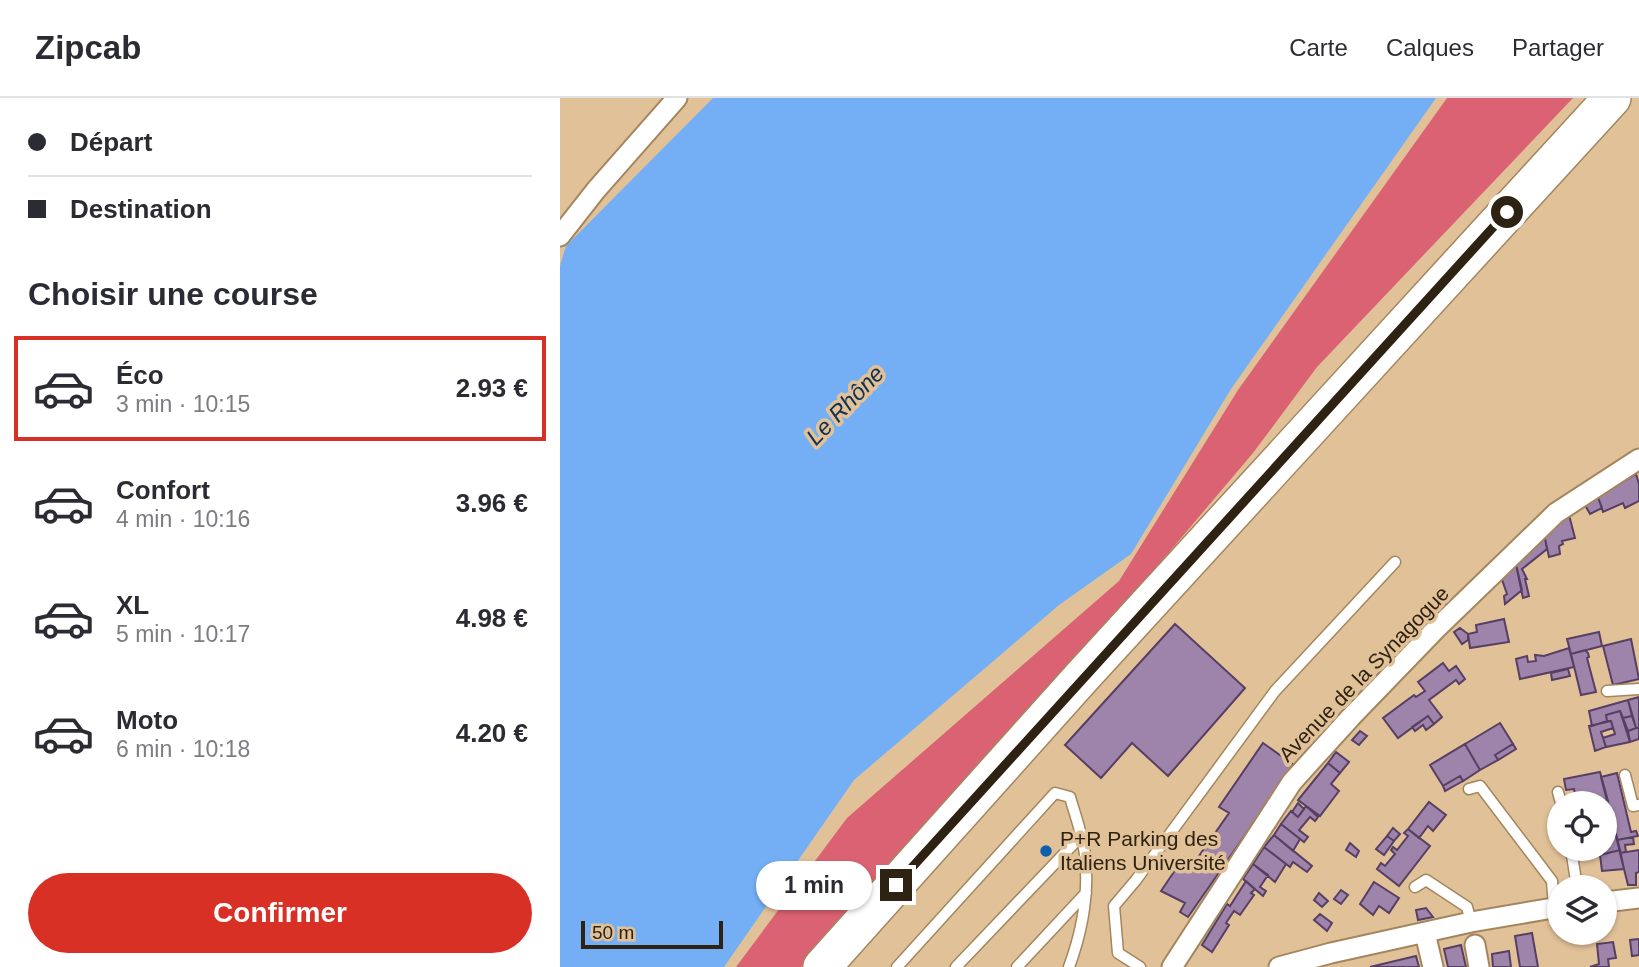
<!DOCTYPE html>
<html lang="fr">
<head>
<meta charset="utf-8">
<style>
  :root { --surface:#fff; --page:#f7f7f7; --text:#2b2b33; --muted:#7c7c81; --line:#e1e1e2; --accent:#d93025 }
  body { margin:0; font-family:Arial,sans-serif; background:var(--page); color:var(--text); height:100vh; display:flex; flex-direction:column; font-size:26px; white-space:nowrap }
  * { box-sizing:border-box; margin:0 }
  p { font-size:23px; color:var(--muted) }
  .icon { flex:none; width:38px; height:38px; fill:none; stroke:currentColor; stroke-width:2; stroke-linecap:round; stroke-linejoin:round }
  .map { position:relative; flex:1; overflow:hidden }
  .drawer { display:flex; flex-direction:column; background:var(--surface); width:560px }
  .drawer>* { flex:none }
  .guide { display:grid; align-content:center; height:154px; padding:0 28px; background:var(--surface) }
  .tools { position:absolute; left:987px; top:693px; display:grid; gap:14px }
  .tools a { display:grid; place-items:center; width:70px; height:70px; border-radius:50%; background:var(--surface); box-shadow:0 2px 5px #0004; font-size:35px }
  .scale { position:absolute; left:21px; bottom:18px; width:142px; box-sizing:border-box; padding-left:7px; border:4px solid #2e2212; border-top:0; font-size:19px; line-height:24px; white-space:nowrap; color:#2e2212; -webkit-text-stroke:5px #e1c198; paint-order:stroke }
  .end { position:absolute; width:32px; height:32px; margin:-16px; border:9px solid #2e2212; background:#fff; box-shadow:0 0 0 4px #fff }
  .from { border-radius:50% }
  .bubble { position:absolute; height:49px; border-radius:24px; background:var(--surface); box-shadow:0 2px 5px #0004; font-size:23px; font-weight:800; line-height:49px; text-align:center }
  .guide b { display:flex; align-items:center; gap:24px; height:66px; font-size:26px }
  .guide b+b { border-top:2px solid var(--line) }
  .guide i { width:18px; height:18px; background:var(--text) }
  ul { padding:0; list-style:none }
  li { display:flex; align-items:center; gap:21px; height:105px; margin:0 14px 10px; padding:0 14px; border:4px solid transparent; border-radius:0px }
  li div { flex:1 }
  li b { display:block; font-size:26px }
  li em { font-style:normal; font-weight:800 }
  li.selected { border-color:var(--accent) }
  li>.icon { width:63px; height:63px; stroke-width:1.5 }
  h2 { padding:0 28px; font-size:32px; line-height:84px }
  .cta { display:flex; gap:14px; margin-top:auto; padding:14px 28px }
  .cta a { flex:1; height:80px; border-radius:42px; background:var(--accent); color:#fff; font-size:28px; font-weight:800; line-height:80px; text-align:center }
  header { display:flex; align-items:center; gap:42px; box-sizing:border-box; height:98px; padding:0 35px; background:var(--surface); border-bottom:2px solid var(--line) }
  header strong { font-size:33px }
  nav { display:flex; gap:38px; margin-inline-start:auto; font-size:24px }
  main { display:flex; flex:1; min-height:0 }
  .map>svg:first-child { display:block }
</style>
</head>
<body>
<header>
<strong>Zipcab</strong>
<nav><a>Carte</a><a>Calques</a><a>Partager</a></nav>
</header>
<main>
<section class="drawer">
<div class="guide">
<b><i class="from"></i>Départ</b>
<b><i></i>Destination</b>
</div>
<h2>Choisir une course</h2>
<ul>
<li class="selected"><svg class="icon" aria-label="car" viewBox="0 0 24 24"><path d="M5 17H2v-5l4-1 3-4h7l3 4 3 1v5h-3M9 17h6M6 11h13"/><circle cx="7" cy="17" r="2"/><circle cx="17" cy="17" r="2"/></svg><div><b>Éco</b><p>3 min · 10:15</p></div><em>2.93 €</em></li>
<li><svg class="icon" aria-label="car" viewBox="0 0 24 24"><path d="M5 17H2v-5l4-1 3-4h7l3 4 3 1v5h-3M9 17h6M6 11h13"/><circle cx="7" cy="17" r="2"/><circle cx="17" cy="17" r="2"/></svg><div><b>Confort</b><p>4 min · 10:16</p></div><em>3.96 €</em></li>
<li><svg class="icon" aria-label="car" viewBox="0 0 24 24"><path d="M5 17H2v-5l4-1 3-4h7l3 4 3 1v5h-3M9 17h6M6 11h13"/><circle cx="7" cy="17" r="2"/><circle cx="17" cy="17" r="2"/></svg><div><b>XL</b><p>5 min · 10:17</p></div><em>4.98 €</em></li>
<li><svg class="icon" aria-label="car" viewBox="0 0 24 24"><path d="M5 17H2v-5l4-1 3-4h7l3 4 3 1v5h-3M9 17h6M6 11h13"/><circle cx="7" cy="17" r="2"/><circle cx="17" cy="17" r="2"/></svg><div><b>Moto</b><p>6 min · 10:18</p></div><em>4.20 €</em></li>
</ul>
<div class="cta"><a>Confirmer</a></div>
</section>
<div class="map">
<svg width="1079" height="869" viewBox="0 0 1079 869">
  <rect width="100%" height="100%" fill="#e1c198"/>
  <path fill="#db6273" d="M887,0H1013L757,269L693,355L528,550L370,721L241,869H176L287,720L559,483L678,292Z"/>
  <path fill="#74aff6" d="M153,0H876L671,291L571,456L499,507L294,682L164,869H0V168L6,148Z"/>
  <path fill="#9e83ab" stroke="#573f63" stroke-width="2" d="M1076,376L1079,386V403L1065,410L1063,405L1043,414L1038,399Z
    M1038,399L1042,410L1030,416L1025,407Z
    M1009,417L1015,440L1002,443L1003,446L999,448L1000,456L989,459L984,436Z
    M984,436L987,451L962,471L967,481H965L969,498L963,500L955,462Z
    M955,462L962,492L945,506L944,498L947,496L940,476Z
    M944,521L949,544L910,550L908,536L917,534L916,527Z
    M615,526L685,590L608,678L572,645L541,680L505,647Z
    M900,530L908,536V542L902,546L894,534Z
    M1039,534L1042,548L1011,556L1007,541Z
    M1071,541L1079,581L1053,587L1043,548Z
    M1009,550L1014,569L960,581L956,561L967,558L968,564L976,563L975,557L984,558Z
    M1025,552L1028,555L1029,559L1027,560L1036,594L1021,597L1011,556Z
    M883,565L889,573L896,568L905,581L899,586L896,582L869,602L882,619L874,626L868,618L838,640L823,620L854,597L856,599L865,593L858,584Z
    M1008,571L1010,578L992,582L991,575Z
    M1079,599V630H1076L1068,602Z
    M1068,602L1072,618L1063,620L1060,613L1046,617L1047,623L1032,628L1029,613Z
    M1060,613L1070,644L1046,649L1043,640L1055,636L1051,623H1047L1046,617Z
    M868,618L874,626L866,632L863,627L855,633L852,629Z
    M1072,618L1076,630L1068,633L1063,620Z
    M1051,623L1053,630L1041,634L1046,649L1035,653L1029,628Z
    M940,625L953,646L935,657L938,662L920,672L905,646Z
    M1076,630H1079V641L1070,644L1068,633Z
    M800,633L807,638L799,647L792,642Z
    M703,645L734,667L628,819L620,814L625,805L601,793L624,759L634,765L669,715L659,709Z
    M905,646L920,672L903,683L900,678L883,688L870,667Z
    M953,646L956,651L938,662L935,657Z
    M776,654L789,664L780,675L768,665Z
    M768,665L780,675L771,686L779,693L760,718L738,702Z
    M1040,674L1048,703L1017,705L1014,691L1006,692L1004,681Z
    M1057,675L1071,734L1076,733L1078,738L1057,742L1041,679Z
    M900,678L903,683L885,693L883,688Z
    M869,704L886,717L873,733L868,728L859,740L848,731Z
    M738,705L744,711L738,719L732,714Z
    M746,708L758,719L755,723L750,719L739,732L748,739L744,744L721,726L731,713L738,719Z
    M721,726L740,741L733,753L714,737Z
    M833,730L840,736L834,743L827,738Z
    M848,731L870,748L839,788L817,771L821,765L825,768L835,756L831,752L833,749L837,752L848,738L844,735Z
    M1056,736L1060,752L1040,757L1042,751H1045V738Z
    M714,737L752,768L747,774L733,764L730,769L704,749Z
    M827,738L834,743L824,757L816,751Z
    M1073,739L1074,746L1065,747L1066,754L1060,755L1057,742Z
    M790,745L799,753L796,759L786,752Z
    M704,749L726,766L715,784L693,766Z
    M1060,752L1064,771L1042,773L1040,757Z
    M1079,752V774L1076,775V787H1068L1060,755Z
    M693,766L708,777L700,789L706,793L703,798L683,781Z
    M686,783L695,791L691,795L694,797L680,817L674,813L666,825L669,827L652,854L642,847L667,806L670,808Z
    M814,784L839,800L829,815L819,808L813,817L800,806Z
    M781,792L788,797L781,806L774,801Z
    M759,795L768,803L762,809L754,802Z
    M866,810L873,819L858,822L856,812Z
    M760,816L772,825L767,833L754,822Z
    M972,835L978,869H960L955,838Z
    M1079,841V857L1072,858L1070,842Z
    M1053,844L1056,860L1048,861L1049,869H1030L1039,866L1037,846Z
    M901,847L906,869H888L884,851Z
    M949,853L951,869H933L932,856Z
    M856,858L859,869H810Z"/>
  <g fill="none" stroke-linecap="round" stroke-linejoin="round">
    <defs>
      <path id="lane" d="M1047,593L1079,591
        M1065,677L1073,708L1079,707
        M909,691L920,688L992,783L994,809
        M998,694L1001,705
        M1011,751L1017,789
        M855,789L866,782L907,809L911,824
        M337,869L495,695L510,699C515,717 523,738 525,757C529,794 522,834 509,869
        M396,869L521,738
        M457,869L526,795
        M580,869L558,855L554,808L576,782L715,593L835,464"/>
      <path id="street" d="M0,138L36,92L117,0
        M1045,804L1079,800
        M865,835L873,869
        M915,847L919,869
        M612,869L732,684L791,619L877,530L996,415L1079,361
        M719,869L771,855L911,824L999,809"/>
      <path id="highway" d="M262,869L520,581L1052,0"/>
    </defs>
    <use href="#lane" stroke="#a4865e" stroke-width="13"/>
    <use href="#street" stroke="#a4865e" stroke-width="23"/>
    <use href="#highway" stroke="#a4865e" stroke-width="40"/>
    <use href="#lane" stroke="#fff" stroke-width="10"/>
    <use href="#street" stroke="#fff" stroke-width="19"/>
    <use href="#highway" stroke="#fff" stroke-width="37"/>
  </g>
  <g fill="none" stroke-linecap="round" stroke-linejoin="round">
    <path stroke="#2e2212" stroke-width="9" d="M336,787C539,562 743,338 947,114"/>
  </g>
  <circle fill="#105fad" stroke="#e1c198" stroke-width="2.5" cx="486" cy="753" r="7"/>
  <g text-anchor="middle" stroke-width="7" stroke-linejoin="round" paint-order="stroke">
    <g font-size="21" fill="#2e2212" stroke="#e1c198">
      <text transform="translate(804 576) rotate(-46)" y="7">Avenue de la Synagogue</text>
    </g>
    <g font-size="21" fill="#2e2212" stroke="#e1c198" text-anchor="start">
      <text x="500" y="748">P+R Parking des<tspan x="500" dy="24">Italiens Université</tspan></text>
    </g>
    <g font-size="23" font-style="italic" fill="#112f52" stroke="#e1c198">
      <text transform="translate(285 307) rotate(-46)" y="8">Le Rhône</text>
    </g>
  </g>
</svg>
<div class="tools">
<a><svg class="icon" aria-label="locate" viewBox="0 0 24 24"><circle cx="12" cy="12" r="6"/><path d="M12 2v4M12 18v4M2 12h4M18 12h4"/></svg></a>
<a><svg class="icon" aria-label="layers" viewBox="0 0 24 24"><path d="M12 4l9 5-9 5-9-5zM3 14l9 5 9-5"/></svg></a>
</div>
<div class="scale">50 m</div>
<i class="end from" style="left:947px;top:114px"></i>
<i class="end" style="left:336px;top:787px"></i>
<div class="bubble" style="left:196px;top:763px;width:116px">1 min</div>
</div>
</main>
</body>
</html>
